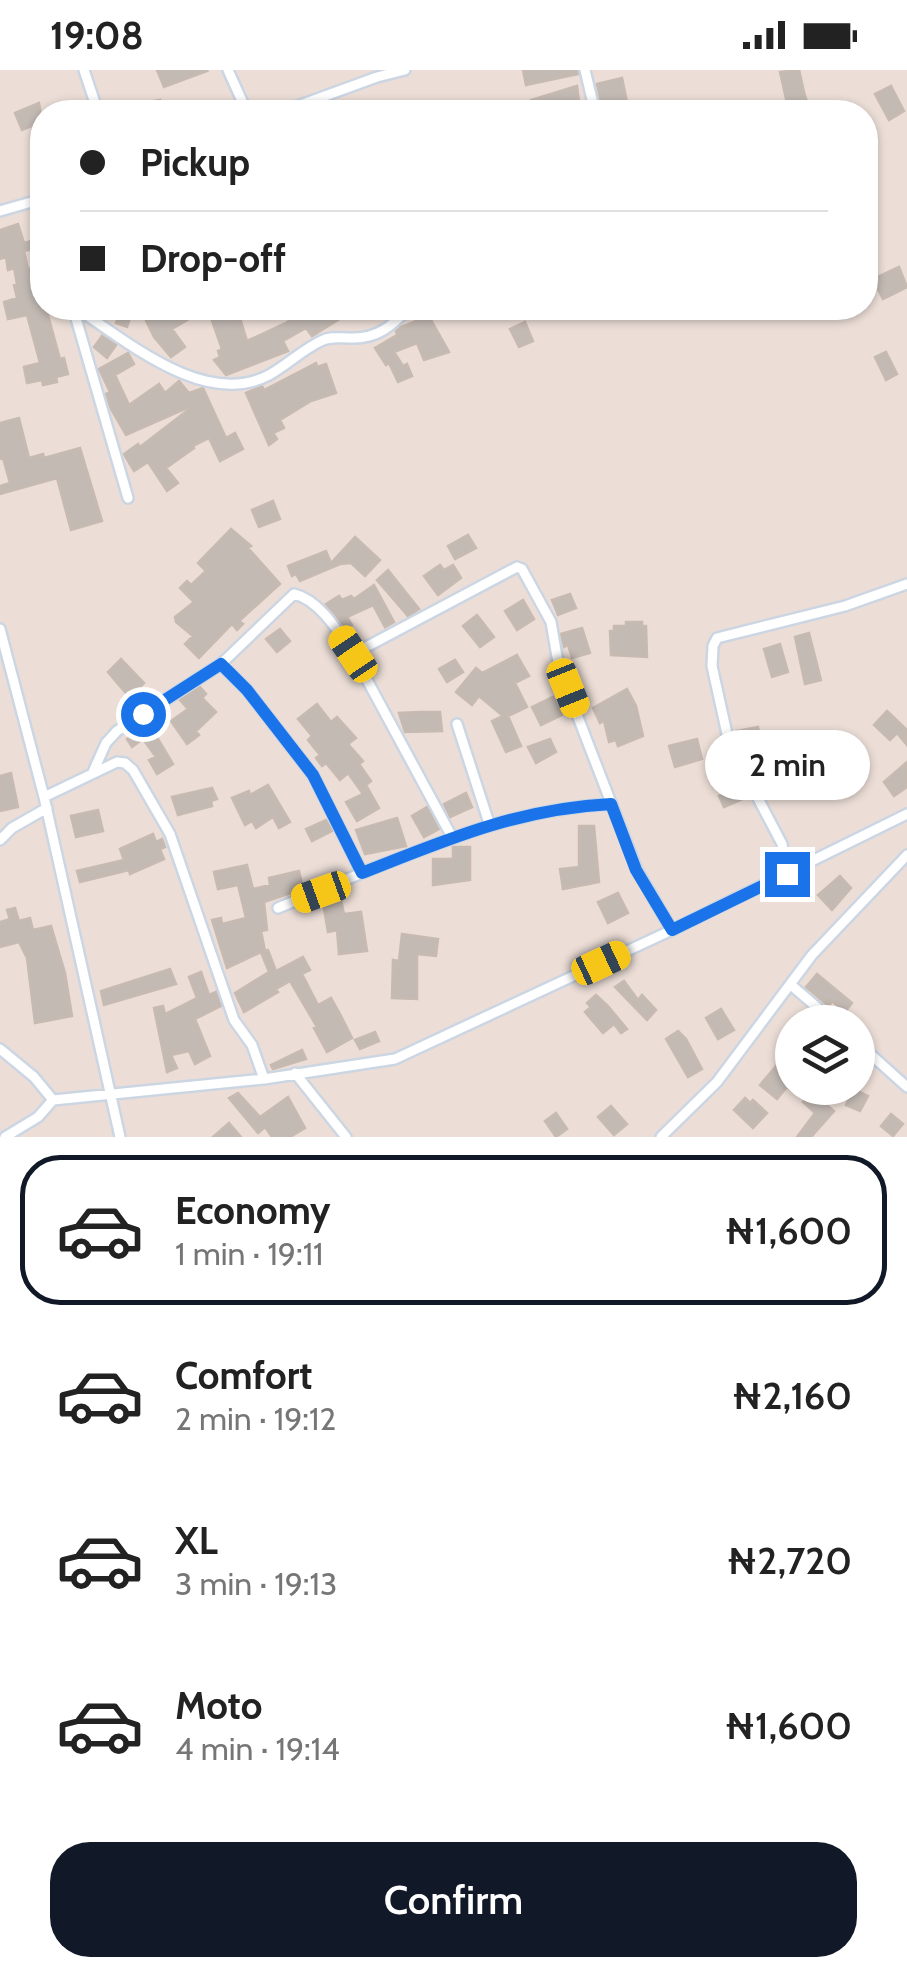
<!DOCTYPE html>
<html lang="en">
<head>
<meta charset="utf-8">
<style>
  :root { --surface:#fff; --page:#f2f2f2; --text:#222; --muted:#767676; --line:#e0e0e0; --accent:#111827 }
  body { margin:0; font-family:Cabin,sans-serif; background:var(--page); color:var(--text); height:100vh; display:flex; flex-direction:column; font-size:38px; white-space:nowrap }
  * { box-sizing:border-box; margin:0 }
  p { font-size:32px; color:var(--muted) }
  .icon { flex:none; width:55px; height:55px; fill:none; stroke:currentColor; stroke-width:2; stroke-linecap:round; stroke-linejoin:round }
  .map { position:relative; height:1067px; overflow:hidden }
  .details { display:flex; flex-direction:column; background:var(--surface); flex:1 }
  .details>* { flex:none }
  .banner { position:absolute; left:30px; top:30px; width:848px; height:220px; border-radius:40px; box-shadow:0 2px 8px #0004; display:grid; align-content:center; height:220px; padding:0 50px; background:var(--surface) }
  .tools { position:absolute; left:775px; top:935px; display:grid; gap:20px }
  .tools a { display:grid; place-items:center; width:100px; height:100px; border-radius:50%; background:var(--surface); box-shadow:0 2px 8px #0004; font-size:50px }
  .end { position:absolute; width:45px; height:45px; margin:-22px; border:12px solid #1a73e8; background:#fff; box-shadow:0 0 0 5px #fff }
  .from { border-radius:50% }
  .bubble { position:absolute; height:70px; border-radius:35px; background:var(--surface); box-shadow:0 2px 8px #0004; font-size:32px; font-weight:600; line-height:70px; text-align:center }
  .car { position:absolute; width:30px; height:60px; margin:-30px -15px; border-radius:12px; box-shadow:0 0 8px 2px #0007; background:linear-gradient(#f5c518 24%,#345 0 40%,#f5c518 0 76%,#345 0 86%,#f5c518 0) }
  .banner b { display:flex; align-items:center; gap:35px; height:95px; font-size:38px }
  .banner b+b { border-top:2px solid var(--line) }
  .banner i { width:25px; height:25px; background:var(--text) }
  ul { padding:18px 0 0; list-style:none }
  li { display:flex; align-items:center; gap:30px; height:150px; margin:0 20px 15px; padding:0 30px; border:5px solid transparent; border-radius:40px }
  li div { flex:1 }
  li b { display:block; font-size:38px }
  li em { font-style:normal; font-weight:600 }
  li.active { border-color:var(--accent) }
  li>.icon { width:90px; height:90px; stroke-width:1.5 }
  .button { display:flex; gap:20px; margin-top:auto; padding:20px 50px }
  .button a { flex:1; height:115px; border-radius:40px; background:var(--accent); color:#fff; font-size:40px; font-weight:600; line-height:115px; text-align:center }
  .status { display:flex; justify-content:space-between; align-items:center; height:70px; padding:0 50px; background:var(--surface); direction:ltr }
  .status svg { height:28px; fill:currentColor }
  .map>svg:first-child { display:block }
</style>
</head>
<body>
<div class="status"><b>19:08</b><svg viewBox="0 0 49 12"><path d="M0 12V9h3v3zM5 12V6h3v6zM10 12V3h3v9zM15 12V0h3v12zM26 1h20v11H26zM47 4h2v5h-2z"/></svg></div>
<div class="map">
<svg width="907" height="1067" viewBox="0 0 907 1067">
  <rect width="100%" height="100%" fill="#ecded7"/>
  <path fill="#c3bab4" stroke="#c7bab1" stroke-width="2.5" d="M157,0H206L207,1L164,17Z
    M523,0H577L578,4L526,15Z
    M799,0L804,22L810,42H789L780,2Z
    M622,8L627,32L602,38L597,14Z
    M577,16L580,39L535,42L531,30Z
    M891,16L904,41L889,50L875,24Z
    M160,30L162,42H143L142,33Z
    M39,33L42,52L22,60L15,43Z
    M18,154L24,173L31,171L33,179L24,181L28,199L34,198L40,222L42,221V238H46L60,289L64,288L68,304L56,307L57,312L43,315L42,310L27,313L24,297L40,293L27,245L8,249L4,232L17,228L14,215L17,214L14,198L8,200L6,187L0,189V160Z
    M899,197L907,217L883,229L873,209Z
    M121,238H133L127,257L116,253Z
    M140,238H162L166,245L178,238H186L192,247L172,259L185,277L171,287L154,267Z
    M204,238H227L223,241L226,252L240,248L247,271L286,253L300,243L297,238H336L341,248L312,266L306,258L283,271L288,281L226,305L214,290L220,287L218,281L222,279L210,245L206,246Z
    M426,241L449,282L424,290L417,273L394,282L403,296L407,294L412,306L398,312L389,293L386,295L375,278L397,265L396,261L401,257L419,250L417,246Z
    M525,252L533,271L519,277L510,259Z
    M102,266L116,275L107,288L94,277Z
    M886,282L897,304L886,310L875,287Z
    M128,283L134,294L115,305L129,335L159,314L165,323L179,311L189,323L203,318L226,368L235,363L243,379L220,391L209,368L193,376L194,378L166,398L178,413L167,421L148,392L134,401L124,384L138,374L140,377L188,340L187,338L126,365L111,339L106,324L110,322L99,299Z
    M316,293L317,297L326,294L336,323L311,331L280,350L284,358L273,363L277,369L269,375L246,323L262,316L264,320Z
    M19,348L29,388L43,384L44,388L80,378L102,451L71,460L57,408L0,424V416L10,413L3,388L0,389V353Z
    M273,431L280,449L259,457L252,440Z
    M231,459L251,476L248,478L280,514L239,551L243,554L237,560L232,554L199,588L185,574L193,566L176,552L175,547L194,532L180,518L187,511L191,515L206,501L198,493Z
    M468,465L476,478L455,489L448,476Z
    M355,467L380,490L365,506L351,493L340,494L300,511L296,504L292,506L288,496L326,481L331,493Z
    M440,495L444,500L453,495L461,508L438,525L424,506Z
    M388,500L419,539L408,546L377,510Z
    M374,515L394,552L385,557L373,535L347,547L352,555L345,557L326,534L339,526L342,530L351,526L354,529Z
    M570,524L576,538L558,545L552,530Z
    M523,530L534,549L517,560L505,541Z
    M477,545L494,567L480,577L463,556Z
    M626,552H642V556H646L647,587L611,585L610,561H614V556H626Z
    M582,558L590,583L572,588L568,575L564,577L561,564Z
    M280,559L290,571L277,582L266,569Z
    M809,563L821,610L805,614L795,567Z
    M780,574L788,602L772,607L764,579Z
    M517,585L529,606L515,613L527,637L508,646L521,676L506,682L492,651L503,646L479,626L472,635L456,622L476,598L482,603Z
    M121,589L144,613L140,617L144,620L138,626L134,623L130,628L108,602Z
    M455,590L463,602L447,612L439,599Z
    M200,617L206,624L202,628L216,642L196,661L199,665L187,674L171,651L188,639L180,630Z
    M627,619L636,636L643,666L618,676L616,670L609,672L604,651L600,653L593,638Z
    M553,627L562,645L541,655L532,637Z
    M317,634L331,652L337,647L356,668L348,674L363,691L359,694L371,711L366,715L379,738L357,751L346,732L363,724L348,703L340,710L326,693L322,696L316,688L320,685L308,670L312,666L298,649Z
    M887,641L907,660V675L897,663L890,670L874,655Z
    M421,642H440L442,661L405,662L399,643Z
    M149,654L173,694L157,704L149,690L156,687L143,669L132,677L127,669Z
    M758,657L762,676L742,681L737,661Z
    M806,662L819,675L811,683L799,669Z
    M550,669L556,682L536,693L528,677Z
    M697,669L702,689L675,697L669,676Z
    M907,692V717L894,726L884,712Z
    M11,703L18,737L0,741V706Z
    M268,715L290,752L279,758L273,747L256,758L252,751L245,755L232,728L249,721L250,725Z
    M742,716L747,727L724,737L719,726Z
    M212,718L217,729L211,731L212,736L178,745L172,727Z
    M466,723L472,737L450,747L444,734Z
    M427,737L439,759L424,767L412,746Z
    M98,740L103,761L76,767L71,746Z
    M397,748L406,776L365,784L356,760Z
    M326,750L332,761L312,771L306,759Z
    M579,756H594L599,812L563,819L560,799L579,797Z
    M153,764L156,772L162,769L165,777L160,779L164,789L130,804L129,800L80,812L77,801L124,790L120,779Z
    M453,777H470V810L433,815V789H453Z
    M247,795L253,819L270,815L269,808L299,801L303,819L264,832L267,860L261,861L265,881L268,880L276,901L303,887L310,900L302,904L318,935L331,928L340,944L352,968L327,982L314,958L317,957L290,911L276,919L278,922L244,942L235,923L269,902L261,882L227,898L212,850L221,848L222,854L246,848L238,815L218,819L214,802Z
    M840,806L851,818L832,840L818,825Z
    M618,823L628,843L608,853L598,832Z
    M341,830L344,844L361,842L367,881L339,884L337,860L328,862L323,833Z
    M15,838L19,851L30,848L33,860L51,856L65,903L72,946L35,953L27,888L19,872L0,877V852L10,849L7,840Z
    M402,864L438,869L436,886L417,884V929L392,928L393,890L399,891Z
    M170,899L176,914L104,935L101,921Z
    M201,902L209,925L216,922L221,936L195,949L210,986L195,994L189,981L171,985L177,998L167,1002L154,938L163,936L165,944L197,928L189,907Z
    M817,904L852,933L845,942L832,931L829,936L806,917Z
    M624,911L638,930L642,925L656,940L647,950L615,917Z
    M596,925L608,936L627,959L621,963L614,954L603,963L585,942L591,937L587,933Z
    M721,939L734,960L718,969L706,948Z
    M678,961L686,969L702,999L688,1007L666,969Z
    M375,962L379,971L360,979L355,970Z
    M302,980L306,989L273,999L271,995Z
    M787,983L792,989V1021L787,1017L777,1029L760,1015Z
    M854,1019L868,1026L860,1041L846,1035Z
    M812,1022L834,1041L811,1067H797L815,1043L803,1032Z
    M238,1023L260,1047L288,1027L305,1058L290,1067H272L265,1057L258,1063L229,1028Z
    M745,1028L750,1033L753,1030L767,1043L753,1058L734,1040Z
    M611,1036L627,1054L614,1065L598,1047Z
    M556,1043L567,1059L556,1067L545,1051Z
    M891,1044L903,1054L893,1066L881,1056Z
    M229,1053L241,1067H213Z"/>
  <g fill="none" stroke-linecap="round" stroke-linejoin="round">
    <defs>
      <path id="minor" d="M84,0L98,42
        M228,0L247,42
        M585,0L595,42
        M281,42L377,7L405,0
        M834,42H836
        M0,141L42,129
        M73,238L128,428
        M76,238C127,271 205,339 269,305C287,295 302,280 321,271C330,266 340,268 351,268C377,269 392,256 409,238
        M0,559L44,727L120,1067
        M353,584L452,767
        M221,594L247,620L313,705L362,803C448,769 517,739 611,734
        M457,654L489,753
        M93,702L106,673L117,661L221,594L294,524C320,530 339,563 353,584L517,497L522,499L551,552L559,598L637,800L672,860
        M44,727L117,692L125,693L133,700L170,764L234,950L252,975L264,1009
        M0,770L12,758L47,738
        M787,804L782,774L729,673L712,596L713,576L717,568L845,536L907,514
        M278,838L362,803
        M791,915L834,952
        M858,973L907,1017
        M0,979L34,1007L53,1030L264,1009L395,989L672,860L907,744
        M295,1003L346,1067
        M800,1019L801,1018
        M5,1067L38,1047L53,1030
        M661,1067L717,1012L812,885L907,785"/>
    </defs>
    <use href="#minor" stroke="#ccd6e3" stroke-width="14"/>
    <use href="#minor" stroke="#fff" stroke-width="9"/>
  </g>
  <g fill="none" stroke-linecap="round" stroke-linejoin="round">
    <path stroke="#1a73e8" stroke-width="12" d="M143,644L221,594L247,620L313,705L362,803C448,769 517,739 611,734L636,800L672,860L787,804"/>
  </g>
</svg>
<div class="tools">
<a><svg class="icon" aria-label="layers" viewBox="0 0 24 24"><path d="M12 4l9 5-9 5-9-5zM3 14l9 5 9-5"/></svg></a>
</div>
<i class="end from" style="left:143px;top:644px"></i>
<i class="end" style="left:787px;top:804px"></i>
<div class="bubble" style="left:705px;top:660px;width:165px">2 min</div>
<i class="car" style="left:353px;top:584px;rotate:326deg"></i>
<i class="car" style="left:568px;top:618px;rotate:158deg"></i>
<i class="car" style="left:321px;top:822px;rotate:250deg"></i>
<i class="car" style="left:601px;top:893px;rotate:65deg"></i>
<div class="banner">
<b><i class="from"></i>Pickup</b>
<b><i></i>Drop-off</b>
</div>
</div>
<section class="details">
<ul>
<li class="active"><svg class="icon" aria-label="car" viewBox="0 0 24 24"><path d="M5 17H2v-5l4-1 3-4h7l3 4 3 1v5h-3M9 17h6M6 11h13"/><circle cx="7" cy="17" r="2"/><circle cx="17" cy="17" r="2"/></svg><div><b>Economy</b><p>1 min · 19:11</p></div><em>₦1,600</em></li>
<li><svg class="icon" aria-label="car" viewBox="0 0 24 24"><path d="M5 17H2v-5l4-1 3-4h7l3 4 3 1v5h-3M9 17h6M6 11h13"/><circle cx="7" cy="17" r="2"/><circle cx="17" cy="17" r="2"/></svg><div><b>Comfort</b><p>2 min · 19:12</p></div><em>₦2,160</em></li>
<li><svg class="icon" aria-label="car" viewBox="0 0 24 24"><path d="M5 17H2v-5l4-1 3-4h7l3 4 3 1v5h-3M9 17h6M6 11h13"/><circle cx="7" cy="17" r="2"/><circle cx="17" cy="17" r="2"/></svg><div><b>XL</b><p>3 min · 19:13</p></div><em>₦2,720</em></li>
<li><svg class="icon" aria-label="car" viewBox="0 0 24 24"><path d="M5 17H2v-5l4-1 3-4h7l3 4 3 1v5h-3M9 17h6M6 11h13"/><circle cx="7" cy="17" r="2"/><circle cx="17" cy="17" r="2"/></svg><div><b>Moto</b><p>4 min · 19:14</p></div><em>₦1,600</em></li>
</ul>
<div class="button"><a>Confirm</a></div>
</section>
</body>
</html>
